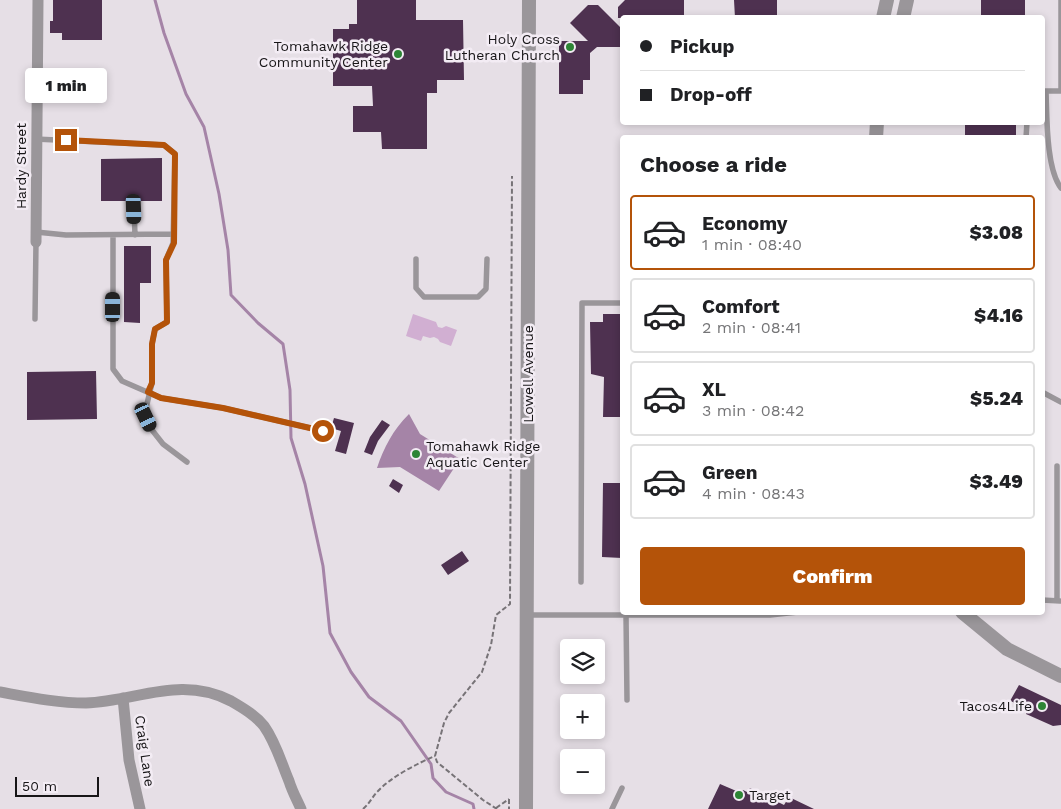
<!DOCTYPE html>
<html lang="en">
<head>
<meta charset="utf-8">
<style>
  :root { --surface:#fff; --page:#f2f2f2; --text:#202124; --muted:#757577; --line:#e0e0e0; --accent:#b45309 }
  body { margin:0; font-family:"Work Sans",sans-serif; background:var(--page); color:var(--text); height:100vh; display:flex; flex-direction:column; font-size:19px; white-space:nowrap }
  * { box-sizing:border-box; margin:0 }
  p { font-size:16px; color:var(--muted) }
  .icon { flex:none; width:28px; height:28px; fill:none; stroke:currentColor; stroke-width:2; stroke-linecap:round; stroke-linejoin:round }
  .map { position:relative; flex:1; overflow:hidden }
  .details { position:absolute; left:620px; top:135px; width:425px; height:480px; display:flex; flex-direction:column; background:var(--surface); border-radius:5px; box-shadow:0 2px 8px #0003 }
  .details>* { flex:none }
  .hud { position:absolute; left:620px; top:15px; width:425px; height:110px; border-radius:5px; box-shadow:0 2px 8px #0003; display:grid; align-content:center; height:110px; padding:0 20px; background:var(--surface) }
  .controls { position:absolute; left:560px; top:639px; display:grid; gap:10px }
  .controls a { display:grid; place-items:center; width:45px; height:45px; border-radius:5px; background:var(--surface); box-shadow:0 2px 8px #0003; font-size:25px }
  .scale { position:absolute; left:15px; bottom:12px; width:84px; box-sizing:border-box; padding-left:5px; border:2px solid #171517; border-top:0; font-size:14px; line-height:18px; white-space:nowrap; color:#171517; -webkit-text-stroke:4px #f3ecf4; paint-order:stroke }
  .end { position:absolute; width:22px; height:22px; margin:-11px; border:6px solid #b45309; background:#fff; box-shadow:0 0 0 2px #fff }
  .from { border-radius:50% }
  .bubble { position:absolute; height:35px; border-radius:5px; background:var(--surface); box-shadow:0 2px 8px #0003; font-size:16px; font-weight:800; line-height:35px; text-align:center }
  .car { position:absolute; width:15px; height:30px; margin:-15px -8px; border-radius:6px; box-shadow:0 0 4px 1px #0007; background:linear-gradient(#222 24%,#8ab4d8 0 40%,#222 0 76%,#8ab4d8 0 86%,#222 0) }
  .hud b { display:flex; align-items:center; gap:18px; height:48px; font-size:19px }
  .hud b+b { border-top:1px solid var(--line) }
  .hud i { width:12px; height:12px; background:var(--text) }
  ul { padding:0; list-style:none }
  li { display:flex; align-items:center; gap:15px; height:75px; margin:0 10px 8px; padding:0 10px; border:2px solid var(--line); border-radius:5px }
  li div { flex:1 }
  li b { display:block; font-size:19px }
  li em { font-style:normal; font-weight:800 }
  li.current { border-color:var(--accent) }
  li>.icon { width:45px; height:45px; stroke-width:1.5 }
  h2 { padding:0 20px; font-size:22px; line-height:60px }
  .button { display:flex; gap:10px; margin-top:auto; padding:10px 20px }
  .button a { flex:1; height:58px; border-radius:5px; background:var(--accent); color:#fff; font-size:20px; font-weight:800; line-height:58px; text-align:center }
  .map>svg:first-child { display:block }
</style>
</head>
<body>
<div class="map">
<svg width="1061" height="809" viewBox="0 0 1061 809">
  <rect width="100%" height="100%" fill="#e6dfe6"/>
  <path fill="#d1afd2" d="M413,314L436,322L438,327L442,328L446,326L457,330L451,346L440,342L438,339L434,337L430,338L423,336L421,341L406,336Z"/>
  <path fill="#a584a7" d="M409,414L420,434L460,459L439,491L400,467L377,468C384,447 393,430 409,414Z"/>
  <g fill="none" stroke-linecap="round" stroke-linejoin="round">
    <path stroke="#a584a7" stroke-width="3" d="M155,0L164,33L186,94L204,127L219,194L228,250L231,295L258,323L283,344L290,390L291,438L305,484L323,566L330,633L351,672L369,697L401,721L431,764L433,778L446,792L473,804L474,809"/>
  </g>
  <path fill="#4e3150" d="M53,0H102V40H62V33H50V21H53Z
    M357,0H416V20H463L464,80H437V93H427V149H382L381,132H353V106H373L372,86H333V29H349V24H357Z
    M625,0H684V18H618V7Z
    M734,0H777V18H735Z
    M981,0H1025V18H981Z
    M588,5H598L622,29V47H597L590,53V80H583V94H559V41H588L570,23Z
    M965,122H1016V138H965Z
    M162,158V201H101V159Z
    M124,246H151V283H140V323L124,322Z
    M603,314H622V417H603L604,377L591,374L590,322H603Z
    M96,371L97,419L27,420V372Z
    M334,418L354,423L346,454L335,451L341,431L331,428Z
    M382,420L390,425L378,441L372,455L364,452L370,437Z
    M393,479L403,485L399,493L389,486Z
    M603,483H622V558L602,557Z
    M462,551L469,561L448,575L441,565Z
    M1019,685L1061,705V725L1053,726L1026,714L1028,708L1010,701Z
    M720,784L741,793L743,790L747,792L750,788L784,805L789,797L814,809H708Z"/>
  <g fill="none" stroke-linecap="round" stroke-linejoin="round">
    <path stroke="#777377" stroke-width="2" stroke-dasharray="5 2.5" stroke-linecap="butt" d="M509,799V809
      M496,808L509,799
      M363,809C370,803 372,797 378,791C391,777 418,763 435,756
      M497,809L483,800L437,762L435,756L444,723L449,713L482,672L491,645L496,615L510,604L512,176"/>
    <path stroke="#9a969a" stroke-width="5.5" d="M1061,0V91
      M1042,91H1061
      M1046,91C1047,116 1046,169 1061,188
      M1026,138L1027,122
      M35,139L164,145L175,154L173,243L166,260L167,322L155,329L152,344V383L146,408L147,417L152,430L163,444L187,462
      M134,209L135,235
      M36,232L66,235L174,234
      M113,235V369L122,381L161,398L223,408L323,431
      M416,259V288L424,297H478L486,289L487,259
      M35,319L36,242
      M1042,392L1061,402
      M1057,466V601
      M581,582L582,303H622
      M1042,600L1060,601
      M528,615H770L798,612
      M626,615L627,700
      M612,809L622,788"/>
    <path stroke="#9a969a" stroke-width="11" d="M36,242L38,0
      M0,692C28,697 57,703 86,703C137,701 181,675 231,701C243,708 255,715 264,726C276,743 281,762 289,781C292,791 297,800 301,809
      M123,698L129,760L140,809"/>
    <path stroke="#9a969a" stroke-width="14" d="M883,18L887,0
      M903,18L907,0
      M876,138L877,122
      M962,612L1007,649L1061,676
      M526,809L529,0"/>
  </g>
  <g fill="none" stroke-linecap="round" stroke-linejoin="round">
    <path stroke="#b45309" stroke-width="6" d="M66,140L164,145L175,154L174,243L166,260L167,322L155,329L152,344V383L148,392L161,398L223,408L323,431"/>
  </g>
  <g fill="#2d8535" stroke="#f3ecf4" stroke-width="2">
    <circle cx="570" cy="47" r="5"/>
    <circle cx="398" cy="54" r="5"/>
    <circle cx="416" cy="454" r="5"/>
    <circle cx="1042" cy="706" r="5"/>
    <circle cx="739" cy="795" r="5"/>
  </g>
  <g text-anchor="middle" stroke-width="5" stroke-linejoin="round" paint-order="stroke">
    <g font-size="14" fill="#171517" stroke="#f3ecf4" text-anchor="end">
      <text x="560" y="44">Holy Cross<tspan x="560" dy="16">Lutheran Church</tspan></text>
      <text x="388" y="51">Tomahawk Ridge<tspan x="388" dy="16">Community Center</tspan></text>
      <text x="426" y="451" text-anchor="start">Tomahawk Ridge<tspan x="426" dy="16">Aquatic Center</tspan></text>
      <text x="1032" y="711">Tacos4Life</text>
      <text x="749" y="800" text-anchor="start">Target</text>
    </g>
    <g font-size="14" fill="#171517" stroke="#f3ecf4">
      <text transform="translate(21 166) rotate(-90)" y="5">Hardy Street</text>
      <text transform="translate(528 374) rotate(-90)" y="5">Lowell Avenue</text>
      <text transform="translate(145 751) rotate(82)" y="5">Craig Lane</text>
    </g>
  </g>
</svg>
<div class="controls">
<a><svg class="icon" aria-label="layers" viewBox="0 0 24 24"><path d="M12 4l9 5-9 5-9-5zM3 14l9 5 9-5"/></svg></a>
<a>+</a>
<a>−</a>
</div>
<div class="scale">50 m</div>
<i class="end from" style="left:323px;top:431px"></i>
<i class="end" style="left:66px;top:140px"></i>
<div class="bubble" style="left:25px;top:68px;width:82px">1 min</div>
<i class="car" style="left:134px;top:209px;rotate:178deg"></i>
<i class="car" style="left:113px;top:307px;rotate:0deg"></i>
<i class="car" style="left:146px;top:417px;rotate:155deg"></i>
<div class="hud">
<b><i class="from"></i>Pickup</b>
<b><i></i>Drop-off</b>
</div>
<section class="details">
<h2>Choose a ride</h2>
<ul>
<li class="current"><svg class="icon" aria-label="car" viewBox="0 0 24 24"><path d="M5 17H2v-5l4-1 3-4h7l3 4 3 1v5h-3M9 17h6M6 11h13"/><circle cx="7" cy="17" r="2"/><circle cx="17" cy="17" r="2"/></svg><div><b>Economy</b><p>1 min · 08:40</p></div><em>$3.08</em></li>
<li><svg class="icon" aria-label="car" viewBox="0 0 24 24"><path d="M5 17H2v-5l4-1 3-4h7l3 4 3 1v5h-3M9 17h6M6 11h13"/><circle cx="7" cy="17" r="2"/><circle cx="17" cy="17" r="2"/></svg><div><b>Comfort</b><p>2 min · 08:41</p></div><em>$4.16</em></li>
<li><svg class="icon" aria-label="car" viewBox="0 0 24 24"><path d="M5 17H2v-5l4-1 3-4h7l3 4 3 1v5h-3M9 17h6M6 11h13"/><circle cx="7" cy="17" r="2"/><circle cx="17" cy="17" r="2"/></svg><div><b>XL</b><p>3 min · 08:42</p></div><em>$5.24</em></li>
<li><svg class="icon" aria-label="car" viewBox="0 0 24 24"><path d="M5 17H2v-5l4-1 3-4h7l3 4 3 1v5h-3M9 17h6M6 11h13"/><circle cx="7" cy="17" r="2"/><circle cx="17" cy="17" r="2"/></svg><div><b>Green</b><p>4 min · 08:43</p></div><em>$3.49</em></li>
</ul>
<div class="button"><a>Confirm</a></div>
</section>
</div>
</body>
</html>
